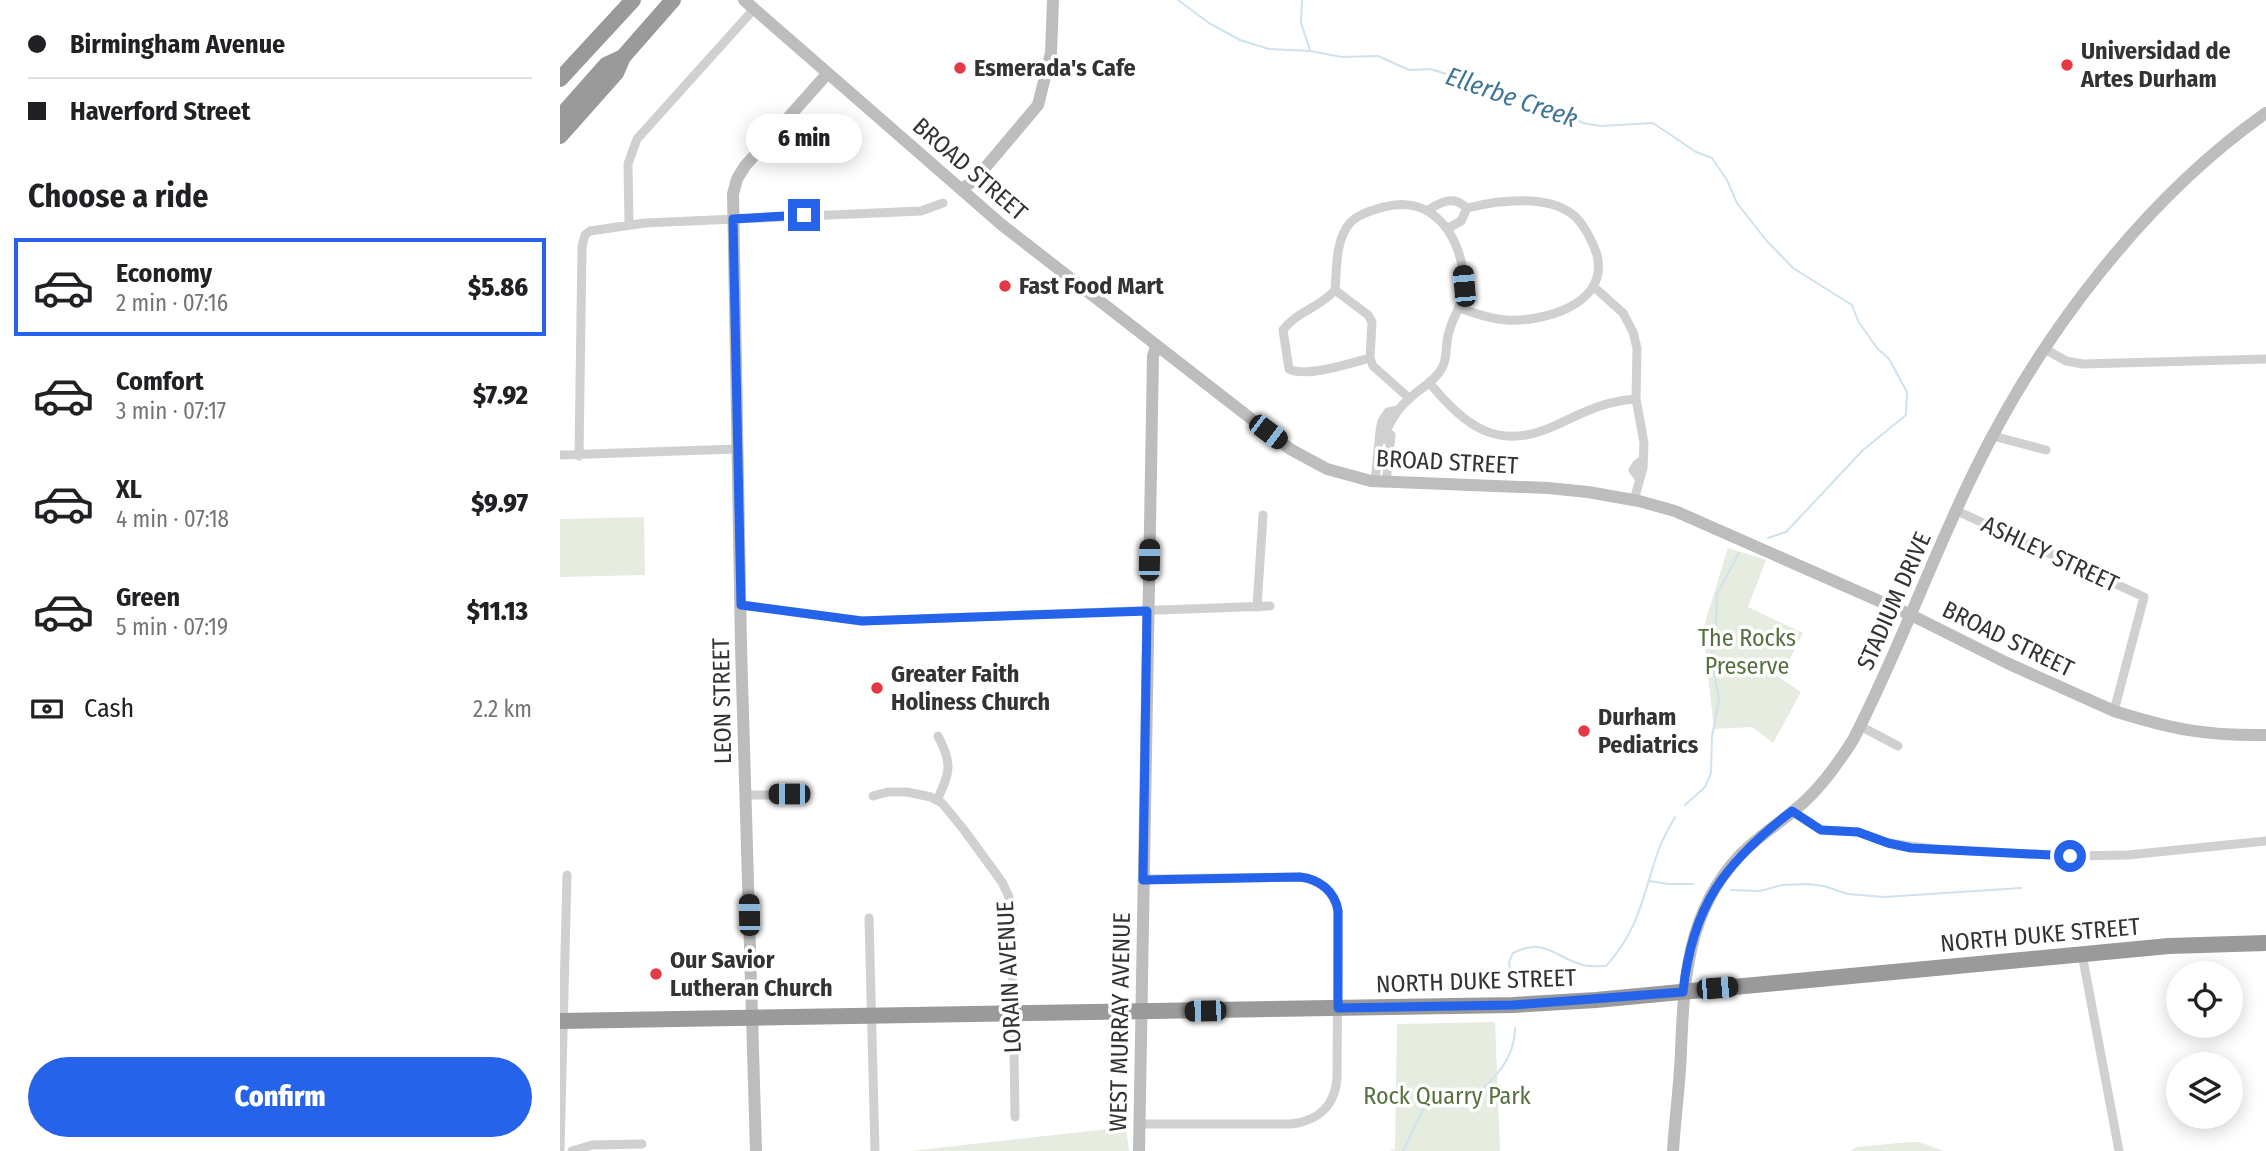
<!DOCTYPE html>
<html lang="en">
<head>
<meta charset="utf-8">
<style>
  :root { --surface:#fff; --page:#f6f6f6; --text:#202124; --muted:#757577; --line:#e0e0e0; --accent:#2563eb }
  body { margin:0; font-family:"Fira Sans Condensed",sans-serif; background:var(--page); color:var(--text); height:100vh; display:flex; flex-direction:column; font-size:26px; white-space:nowrap }
  * { box-sizing:border-box; margin:0 }
  p { font-size:23px; color:var(--muted) }
  .icon { flex:none; width:38px; height:38px; fill:none; stroke:currentColor; stroke-width:2; stroke-linecap:round; stroke-linejoin:round }
  .map { position:relative; flex:1; overflow:hidden }
  .details { display:flex; flex-direction:column; background:var(--surface); width:560px }
  .details>* { flex:none }
  .banner { display:grid; align-content:center; height:154px; padding:0 28px; background:var(--surface) }
  .tools { position:absolute; left:1606px; top:961px; display:grid; gap:14px }
  .tools a { display:grid; place-items:center; width:77px; height:77px; border-radius:50%; background:var(--surface); box-shadow:0 4px 18px #0003; font-size:35px }
  .end { position:absolute; width:32px; height:32px; margin:-16px; border:9px solid #2563eb; background:#fff; box-shadow:0 0 0 4px #fff }
  .from { border-radius:50% }
  .bubble { position:absolute; height:49px; border-radius:24px; background:var(--surface); box-shadow:0 4px 18px #0003; font-size:23px; font-weight:800; line-height:49px; text-align:center }
  .car { position:absolute; width:21px; height:42px; margin:-21px -10px; border-radius:9px; box-shadow:0 0 5px 2px #0007; background:linear-gradient(#222 24%,#8ab4d8 0 40%,#222 0 76%,#8ab4d8 0 86%,#222 0) }
  .banner b { display:flex; align-items:center; gap:24px; height:66px; font-size:26px }
  .banner b+b { border-top:2px solid var(--line) }
  .banner i { width:18px; height:18px; background:var(--text) }
  ul { padding:0; list-style:none }
  li { display:flex; align-items:center; gap:21px; height:98px; margin:0 14px 10px; padding:0 14px; border:4px solid transparent; border-radius:0px }
  li div { flex:1 }
  li b { display:block; font-size:26px }
  li em { font-style:normal; font-weight:800 }
  li.selected { border-color:var(--accent) }
  li>.icon { width:63px; height:63px; stroke-width:1.5 }
  h2 { padding:0 28px; font-size:32px; line-height:84px }
  .pay { display:flex; align-items:center; gap:18px; height:77px; padding:0 28px; font-size:26px }
  .pay p { margin-inline-start:auto }
  .button { display:flex; gap:14px; margin-top:auto; padding:14px 28px }
  .button a { flex:1; height:80px; border-radius:42px; background:var(--accent); color:#fff; font-size:28px; font-weight:800; line-height:80px; text-align:center }
  main { display:flex; flex:1; min-height:0 }
  .map>svg:first-child { display:block }
</style>
</head>
<body>
<main>
<section class="details">
<div class="banner">
<b><i class="from"></i>Birmingham Avenue</b>
<b><i></i>Haverford Street</b>
</div>
<h2>Choose a ride</h2>
<ul>
<li class="selected"><svg class="icon" aria-label="car" viewBox="0 0 24 24"><path d="M5 17H2v-5l4-1 3-4h7l3 4 3 1v5h-3M9 17h6M6 11h13"/><circle cx="7" cy="17" r="2"/><circle cx="17" cy="17" r="2"/></svg><div><b>Economy</b><p>2 min · 07:16</p></div><em>$5.86</em></li>
<li><svg class="icon" aria-label="car" viewBox="0 0 24 24"><path d="M5 17H2v-5l4-1 3-4h7l3 4 3 1v5h-3M9 17h6M6 11h13"/><circle cx="7" cy="17" r="2"/><circle cx="17" cy="17" r="2"/></svg><div><b>Comfort</b><p>3 min · 07:17</p></div><em>$7.92</em></li>
<li><svg class="icon" aria-label="car" viewBox="0 0 24 24"><path d="M5 17H2v-5l4-1 3-4h7l3 4 3 1v5h-3M9 17h6M6 11h13"/><circle cx="7" cy="17" r="2"/><circle cx="17" cy="17" r="2"/></svg><div><b>XL</b><p>4 min · 07:18</p></div><em>$9.97</em></li>
<li><svg class="icon" aria-label="car" viewBox="0 0 24 24"><path d="M5 17H2v-5l4-1 3-4h7l3 4 3 1v5h-3M9 17h6M6 11h13"/><circle cx="7" cy="17" r="2"/><circle cx="17" cy="17" r="2"/></svg><div><b>Green</b><p>5 min · 07:19</p></div><em>$11.13</em></li>
</ul>
<div class="pay"><svg class="icon" aria-label="cash" viewBox="0 0 24 24"><path d="M3 7h18v10H3z"/><circle cx="12" cy="12" r="2"/></svg>Cash<p>2.2 km</p></div>
<div class="button"><a>Confirm</a></div>
</section>
<div class="map">
<svg width="1706" height="1151" viewBox="0 0 1706 1151">
  <rect width="100%" height="100%" fill="#fff"/>
  <path fill="#e6ecdf" d="M84,517L85,575L0,577V519Z
    M1168,548L1206,560L1188,607L1243,633L1220,678L1241,692L1213,743L1192,727L1154,729L1143,629Z
    M935,1022L940,1151H830L835,1149L837,1024Z
    M566,1127L569,1151H350Z
    M1350,1142H1359L1384,1151H1290L1297,1147Z"/>
  <g fill="none" stroke-linecap="round" stroke-linejoin="round">
    <path stroke="#cfe2ee" stroke-width="2" d="M618,0L649,23L680,40L709,49L750,51L782,57L818,56L849,70L870,69L893,76L915,89L946,92L992,106L1023,123L1041,126L1093,123L1136,152L1152,158L1167,180L1177,203L1206,240L1233,268L1292,305L1298,321L1317,348L1329,359L1347,392L1346,415L1303,450L1226,532L1208,538
      M742,0L741,23L750,50
      M1125,805L1145,787L1151,773L1152,736L1159,699L1151,655L1156,624L1157,594L1179,553
      M1089,881L1108,884H1133
      M1171,890L1200,891L1222,885L1248,884L1264,886L1288,894L1324,897L1461,888
      M953,986L949,962L953,953C985,937 994,957 1023,965C1030,967 1039,966 1046,966C1081,928 1083,892 1100,846C1104,836 1110,826 1115,817
      M843,1151L863,1109L872,1099L897,1097L909,1099C934,1081 955,1059 955,1028"/>
    <path stroke="#d0d0d0" stroke-width="9" d="M868,210C877,205 887,198 898,202C905,205 904,209 912,207C940,200 987,195 1012,214C1023,222 1033,242 1037,255C1049,305 983,322 946,320C930,319 914,313 899,308
      M69,224L68,164L77,139L194,9
      M887,229L901,221L907,208
      M1033,286L1063,313L1073,332L1077,348L1076,399L1084,443L1083,468L1074,500
      M775,290C761,307 736,312 723,330L729,369C746,378 791,363 810,358
      M1485,349L1506,361L1523,364L1706,359
      M869,382C904,426 938,452 994,426C1023,413 1043,401 1076,399
      M1433,436L1486,450
      M820,438L829,440L826,431C832,418 840,406 851,397C861,388 876,380 882,368C888,358 885,343 889,332C893,316 904,303 904,287C904,240 875,193 824,207C813,210 798,214 790,223C775,240 777,269 775,290L808,315L812,322L810,358L813,366L849,398
      M0,455L177,449
      M19,456L22,247L25,235L30,231L85,223L361,211L383,203
      M1078,477L1073,470L1077,464L1081,461
      M815,482L820,431L822,421L828,412L838,410
      M826,483L831,435
      M1397,511L1584,597L1554,711
      M181,605L302,621L710,606
      M697,607L703,515
      M1300,726L1338,746
      M186,795H229
      M313,796L328,792H347L371,797L382,803L404,830L442,882L449,897L452,917L455,1117
      M377,800C390,773 393,764 378,736
      M1232,811L1261,830L1298,832L1328,843L1375,849L1510,856L1568,855L1706,841
      M309,918L315,1151
      M1522,954L1559,1151
      M579,1124H731C758,1121 775,1106 777,1078L778,911C775,891 759,880 740,877L583,879
      M0,1151L7,875
      M12,1151L32,1145L82,1144"/>
    <path stroke="#bdbdbd" stroke-width="12" d="M184,0L442,225L730,449L767,469L811,481L988,488L1028,492L1079,501L1115,511L1351,615L1447,663L1554,711C1611,729 1646,736 1706,735
      M401,189L414,181L478,105L491,53L493,0
      M196,1151L181,646L173,194L177,179L185,166L267,74
      M579,1151L593,356L596,347
      M1113,1151C1115,1117 1120,1084 1121,1050C1124,979 1127,912 1179,856C1198,836 1223,821 1244,802C1264,784 1279,762 1293,740C1339,651 1372,557 1416,468C1481,335 1584,199 1706,113"/>
    <path stroke="#9a9a9a" stroke-width="16" d="M0,79L73,0
      M0,117L46,65L63,57
      M0,136L56,73L63,57L113,0
      M0,1021L953,1005L1036,1000L1609,946L1706,943"/>
  </g>
  <g fill="none" stroke-linecap="round" stroke-linejoin="round">
    <path stroke="#2563eb" stroke-width="9" d="M244,215L173,219L181,605L302,621L587,611L583,880L740,877C759,879 775,891 778,911V1008L953,1005L1123,992C1132,906 1165,862 1232,811L1261,830L1298,832L1328,843L1351,848L1510,856"/>
  </g>
  <g fill="#e63946" stroke="#fff" stroke-width="2.5">
    <circle cx="1507" cy="65" r="7"/>
    <circle cx="400" cy="68" r="7"/>
    <circle cx="445" cy="286" r="7"/>
    <circle cx="317" cy="688" r="7"/>
    <circle cx="1024" cy="731" r="7"/>
    <circle cx="96" cy="974" r="7"/>
  </g>
  <g text-anchor="middle" stroke-width="7" stroke-linejoin="round" paint-order="stroke">
    <g font-size="24" font-weight="bold" fill="#333" stroke="#fff" text-anchor="start">
      <text x="1521" y="59">Universidad de<tspan x="1521" dy="28">Artes Durham</tspan></text>
      <text x="414" y="76">Esmerada's Cafe</text>
      <text x="459" y="294">Fast Food Mart</text>
      <text x="331" y="682">Greater Faith<tspan x="331" dy="28">Holiness Church</tspan></text>
      <text x="1038" y="725">Durham<tspan x="1038" dy="28">Pediatrics</tspan></text>
      <text x="110" y="968">Our Savior<tspan x="110" dy="28">Lutheran Church</tspan></text>
    </g>
    <g font-size="24" fill="#333" stroke="#fff">
      <text transform="translate(410 169) rotate(41)" y="8">BROAD STREET</text>
      <text transform="translate(887 462) rotate(3)" y="8">BROAD STREET</text>
      <text transform="translate(1490 554) rotate(25)" y="8">ASHLEY STREET</text>
      <text transform="translate(1334 601) rotate(-66)" y="8">STADIUM DRIVE</text>
      <text transform="translate(1448 639) rotate(26)" y="8">BROAD STREET</text>
      <text transform="translate(162 701) rotate(-91)" y="8">LEON STREET</text>
      <text transform="translate(1480 935) rotate(-5)" y="8">NORTH DUKE STREET</text>
      <text transform="translate(449 977) rotate(-93)" y="8">LORAIN AVENUE</text>
      <text transform="translate(916 981) rotate(-2)" y="8">NORTH DUKE STREET</text>
      <text transform="translate(560 1022) rotate(-89)" y="8">WEST MURRAY AVENUE</text>
    </g>
    <g font-size="24" fill="#56703f" stroke="#fff">
      <text x="1187" y="646">The Rocks<tspan x="1187" dy="28">Preserve</tspan></text>
      <text x="887" y="1104">Rock Quarry Park</text>
    </g>
    <g font-size="26" font-style="italic" fill="#3f7597" stroke="#fff">
      <text transform="translate(952 97) rotate(19)" y="9">Ellerbe Creek</text>
    </g>
  </g>
</svg>
<div class="tools">
<a><svg class="icon" aria-label="locate" viewBox="0 0 24 24"><circle cx="12" cy="12" r="6"/><path d="M12 2v4M12 18v4M2 12h4M18 12h4"/></svg></a>
<a><svg class="icon" aria-label="layers" viewBox="0 0 24 24"><path d="M12 4l9 5-9 5-9-5zM3 14l9 5 9-5"/></svg></a>
</div>
<i class="end from" style="left:1510px;top:856px"></i>
<i class="end" style="left:244px;top:215px"></i>
<div class="bubble" style="left:186px;top:114px;width:116px">6 min</div>
<i class="car" style="left:904px;top:286px;rotate:355deg"></i>
<i class="car" style="left:708px;top:432px;rotate:127deg"></i>
<i class="car" style="left:589px;top:560px;rotate:1deg"></i>
<i class="car" style="left:229px;top:794px;rotate:270deg"></i>
<i class="car" style="left:189px;top:915px;rotate:359deg"></i>
<i class="car" style="left:1157px;top:988px;rotate:85deg"></i>
<i class="car" style="left:645px;top:1011px;rotate:269deg"></i>
</div>
</main>
</body>
</html>
